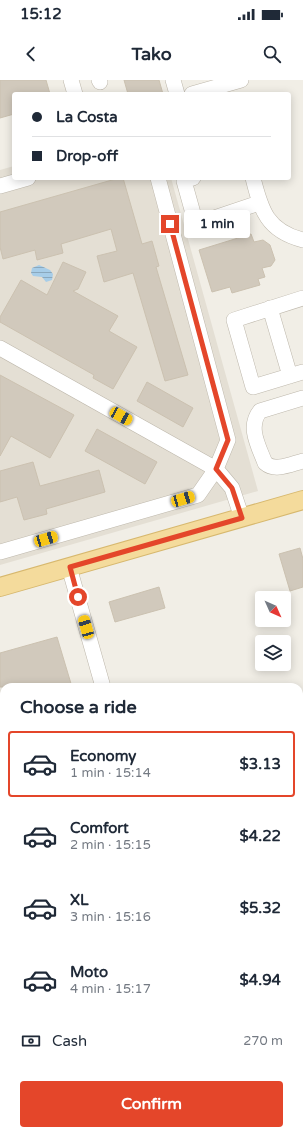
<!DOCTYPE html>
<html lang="en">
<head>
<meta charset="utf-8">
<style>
  :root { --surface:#fff; --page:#f6f6f7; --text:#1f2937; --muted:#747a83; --line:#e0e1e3; --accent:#e4462a }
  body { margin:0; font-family:"Varela Round",sans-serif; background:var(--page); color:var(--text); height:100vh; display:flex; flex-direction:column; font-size:15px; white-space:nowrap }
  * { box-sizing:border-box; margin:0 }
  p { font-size:13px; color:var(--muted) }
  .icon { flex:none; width:22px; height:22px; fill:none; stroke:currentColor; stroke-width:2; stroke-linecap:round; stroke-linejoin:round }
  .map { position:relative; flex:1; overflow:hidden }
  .drawer { position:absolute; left:0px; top:603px; width:303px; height:452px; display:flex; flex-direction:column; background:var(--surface); border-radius:12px 12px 0 0; box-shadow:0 2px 10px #0003 }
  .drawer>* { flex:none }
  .top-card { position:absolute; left:12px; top:12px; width:279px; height:88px; border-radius:4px; box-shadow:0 2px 10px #0003; display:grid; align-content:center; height:88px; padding:0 20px; background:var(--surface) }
  .needle { width:26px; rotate:135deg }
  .fabs { position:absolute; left:255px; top:511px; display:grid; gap:8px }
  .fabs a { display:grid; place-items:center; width:36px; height:36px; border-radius:4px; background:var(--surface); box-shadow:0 2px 10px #0003; font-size:20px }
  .end { position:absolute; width:18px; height:18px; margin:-9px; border:5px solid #e4462a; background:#fff; box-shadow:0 0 0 2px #fff }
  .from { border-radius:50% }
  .bubble { position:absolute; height:28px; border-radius:4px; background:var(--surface); box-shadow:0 2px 10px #0003; font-size:13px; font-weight:700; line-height:28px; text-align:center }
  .car { position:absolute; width:12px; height:24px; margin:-12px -6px; border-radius:5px; box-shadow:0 0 3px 1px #0007; background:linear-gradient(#f5c518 24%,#345 0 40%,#f5c518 0 76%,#345 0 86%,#f5c518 0) }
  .top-card b { display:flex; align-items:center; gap:14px; height:38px; font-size:15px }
  .top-card b+b { border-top:1px solid var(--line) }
  .top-card i { width:10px; height:10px; background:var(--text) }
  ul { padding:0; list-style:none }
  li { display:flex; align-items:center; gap:12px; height:66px; margin:0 8px 6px; padding:0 12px; border:2px solid transparent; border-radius:4px }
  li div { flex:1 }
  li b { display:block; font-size:15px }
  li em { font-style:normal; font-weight:700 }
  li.selected { border-color:var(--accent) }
  li>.icon { width:36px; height:36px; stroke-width:1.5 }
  h2 { padding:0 20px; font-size:18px; line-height:48px }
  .pay { display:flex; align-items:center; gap:10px; height:44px; padding:0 20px; font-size:15px }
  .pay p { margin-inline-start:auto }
  .cta { display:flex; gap:8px; margin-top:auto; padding:8px 20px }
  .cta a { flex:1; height:46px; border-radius:4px; background:var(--accent); color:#fff; font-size:16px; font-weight:700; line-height:46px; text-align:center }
  .status { display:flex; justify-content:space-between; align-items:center; height:28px; padding:0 20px; background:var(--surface); direction:ltr }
  .status svg { height:11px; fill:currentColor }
  header { display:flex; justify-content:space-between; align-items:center; height:52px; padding:0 20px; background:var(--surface); font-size:18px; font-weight:700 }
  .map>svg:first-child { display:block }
</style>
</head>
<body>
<div class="status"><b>15:12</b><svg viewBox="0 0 49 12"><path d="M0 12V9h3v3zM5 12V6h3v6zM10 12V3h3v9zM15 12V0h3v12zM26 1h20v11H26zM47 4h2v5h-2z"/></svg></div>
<header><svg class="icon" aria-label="back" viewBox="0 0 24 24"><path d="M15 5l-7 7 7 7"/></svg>Tako<svg class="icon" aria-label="search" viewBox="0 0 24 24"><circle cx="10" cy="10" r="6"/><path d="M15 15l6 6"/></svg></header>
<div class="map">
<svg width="303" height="1055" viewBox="0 0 303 1055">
  <defs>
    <pattern id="water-rules" width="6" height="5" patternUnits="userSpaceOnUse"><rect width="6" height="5" fill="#a7cde8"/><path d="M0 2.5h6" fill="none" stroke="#8aa8bd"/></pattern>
  </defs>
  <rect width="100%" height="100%" fill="#f1eee6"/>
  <path fill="#e4dfd4" d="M14,86V98H171L258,411L0,485V90Z"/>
  <path fill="url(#water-rules)" d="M39,185L50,190L53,194L52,200L46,202L42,197L33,196L31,193L32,188Z"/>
  <path fill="#d1c9bc" stroke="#cbc1b0" d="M0,0H46L50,14H14V34L0,38Z
    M124,0H159L163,14H128Z
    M119,98H123L142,164L152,161L159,186L156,187L188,295L165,301L133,193L104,202L97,176L117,171L111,149L61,164L63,173L37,180L35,170L3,179L0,167V132Z
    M251,154L254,162L263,160L270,165L275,180L271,186L262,188L265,197L258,199L260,205L232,213L230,207L212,212L199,170Z
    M63,182L86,192L78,209L73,211L118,236L109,251L137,267L113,309L93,298L94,295L0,242V237L21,200L47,215Z
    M0,295L74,335L50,378L11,356L0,376Z
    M147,302L193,328L183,347L137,321Z
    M97,349L157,382L145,404L85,371Z
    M33,382L40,406L99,390L105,412L46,429L47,434L24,440L17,417L0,422V391Z
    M300,468L303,479V507L290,511L279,474Z
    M159,507L165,528L115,542L109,522Z
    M57,557L72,607H30V604L20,607H0V573Z"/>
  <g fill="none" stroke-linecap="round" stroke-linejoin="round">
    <defs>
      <path id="minor" d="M71,0L75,14
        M99,0L100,2
        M173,0L177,14
        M192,14L241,0
        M193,98L184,101L196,144L259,123
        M253,98C261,130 267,151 303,160
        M0,106L28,98
        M303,218L234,240L253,307L303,292
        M270,228L290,296
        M0,268L216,389L232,408L242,438
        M303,318L260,331C247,347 259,367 265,383C275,392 291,384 303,381
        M0,472L198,415L216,389L228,360L158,98
        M69,487L103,607
        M228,1051L229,1055"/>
      <path id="major" d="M0,507L303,420"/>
    </defs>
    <use href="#minor" stroke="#beb8ac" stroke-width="16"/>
    <use href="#major" stroke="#d7b86e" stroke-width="20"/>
    <use href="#minor" stroke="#fff" stroke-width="15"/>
    <use href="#major" stroke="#f4db9c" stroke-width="18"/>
  </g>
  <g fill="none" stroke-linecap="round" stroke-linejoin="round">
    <path stroke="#e4462a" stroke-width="5" d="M78,517L70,487L242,438L232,408L216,389L228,360L170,144"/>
  </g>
</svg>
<div class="fabs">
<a><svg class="needle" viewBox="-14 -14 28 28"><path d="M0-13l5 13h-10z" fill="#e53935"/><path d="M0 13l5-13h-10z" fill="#747a83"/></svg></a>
<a><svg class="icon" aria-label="layers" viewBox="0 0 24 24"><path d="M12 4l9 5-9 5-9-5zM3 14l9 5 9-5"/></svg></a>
</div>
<i class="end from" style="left:78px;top:517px"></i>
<i class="end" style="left:170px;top:144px"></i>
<div class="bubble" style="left:184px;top:130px;width:66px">1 min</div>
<i class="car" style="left:121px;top:336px;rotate:119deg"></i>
<i class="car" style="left:183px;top:419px;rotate:74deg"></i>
<i class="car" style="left:46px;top:459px;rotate:74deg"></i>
<i class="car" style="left:86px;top:547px;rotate:344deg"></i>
<div class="top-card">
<b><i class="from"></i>La Costa</b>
<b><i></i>Drop-off</b>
</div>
<section class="drawer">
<h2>Choose a ride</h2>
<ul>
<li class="selected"><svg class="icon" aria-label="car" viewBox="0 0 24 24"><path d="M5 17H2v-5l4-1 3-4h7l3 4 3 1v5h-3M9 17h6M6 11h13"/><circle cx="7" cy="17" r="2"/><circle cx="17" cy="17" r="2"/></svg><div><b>Economy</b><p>1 min · 15:14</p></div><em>$3.13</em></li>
<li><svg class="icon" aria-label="car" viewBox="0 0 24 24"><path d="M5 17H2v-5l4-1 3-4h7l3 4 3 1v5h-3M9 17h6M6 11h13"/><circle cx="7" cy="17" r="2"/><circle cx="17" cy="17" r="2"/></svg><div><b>Comfort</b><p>2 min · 15:15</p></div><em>$4.22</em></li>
<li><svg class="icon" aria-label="car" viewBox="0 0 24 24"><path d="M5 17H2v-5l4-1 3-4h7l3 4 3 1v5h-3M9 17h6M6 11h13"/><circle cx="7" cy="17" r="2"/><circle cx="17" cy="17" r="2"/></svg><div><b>XL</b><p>3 min · 15:16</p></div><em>$5.32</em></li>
<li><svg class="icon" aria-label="car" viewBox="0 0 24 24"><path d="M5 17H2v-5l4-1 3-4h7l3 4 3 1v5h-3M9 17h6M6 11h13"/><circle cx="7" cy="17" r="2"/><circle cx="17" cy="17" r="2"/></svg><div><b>Moto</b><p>4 min · 15:17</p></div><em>$4.94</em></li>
</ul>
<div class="pay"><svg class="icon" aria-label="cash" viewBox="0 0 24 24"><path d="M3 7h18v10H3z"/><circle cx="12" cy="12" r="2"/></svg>Cash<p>270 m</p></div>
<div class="cta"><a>Confirm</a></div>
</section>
</div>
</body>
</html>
